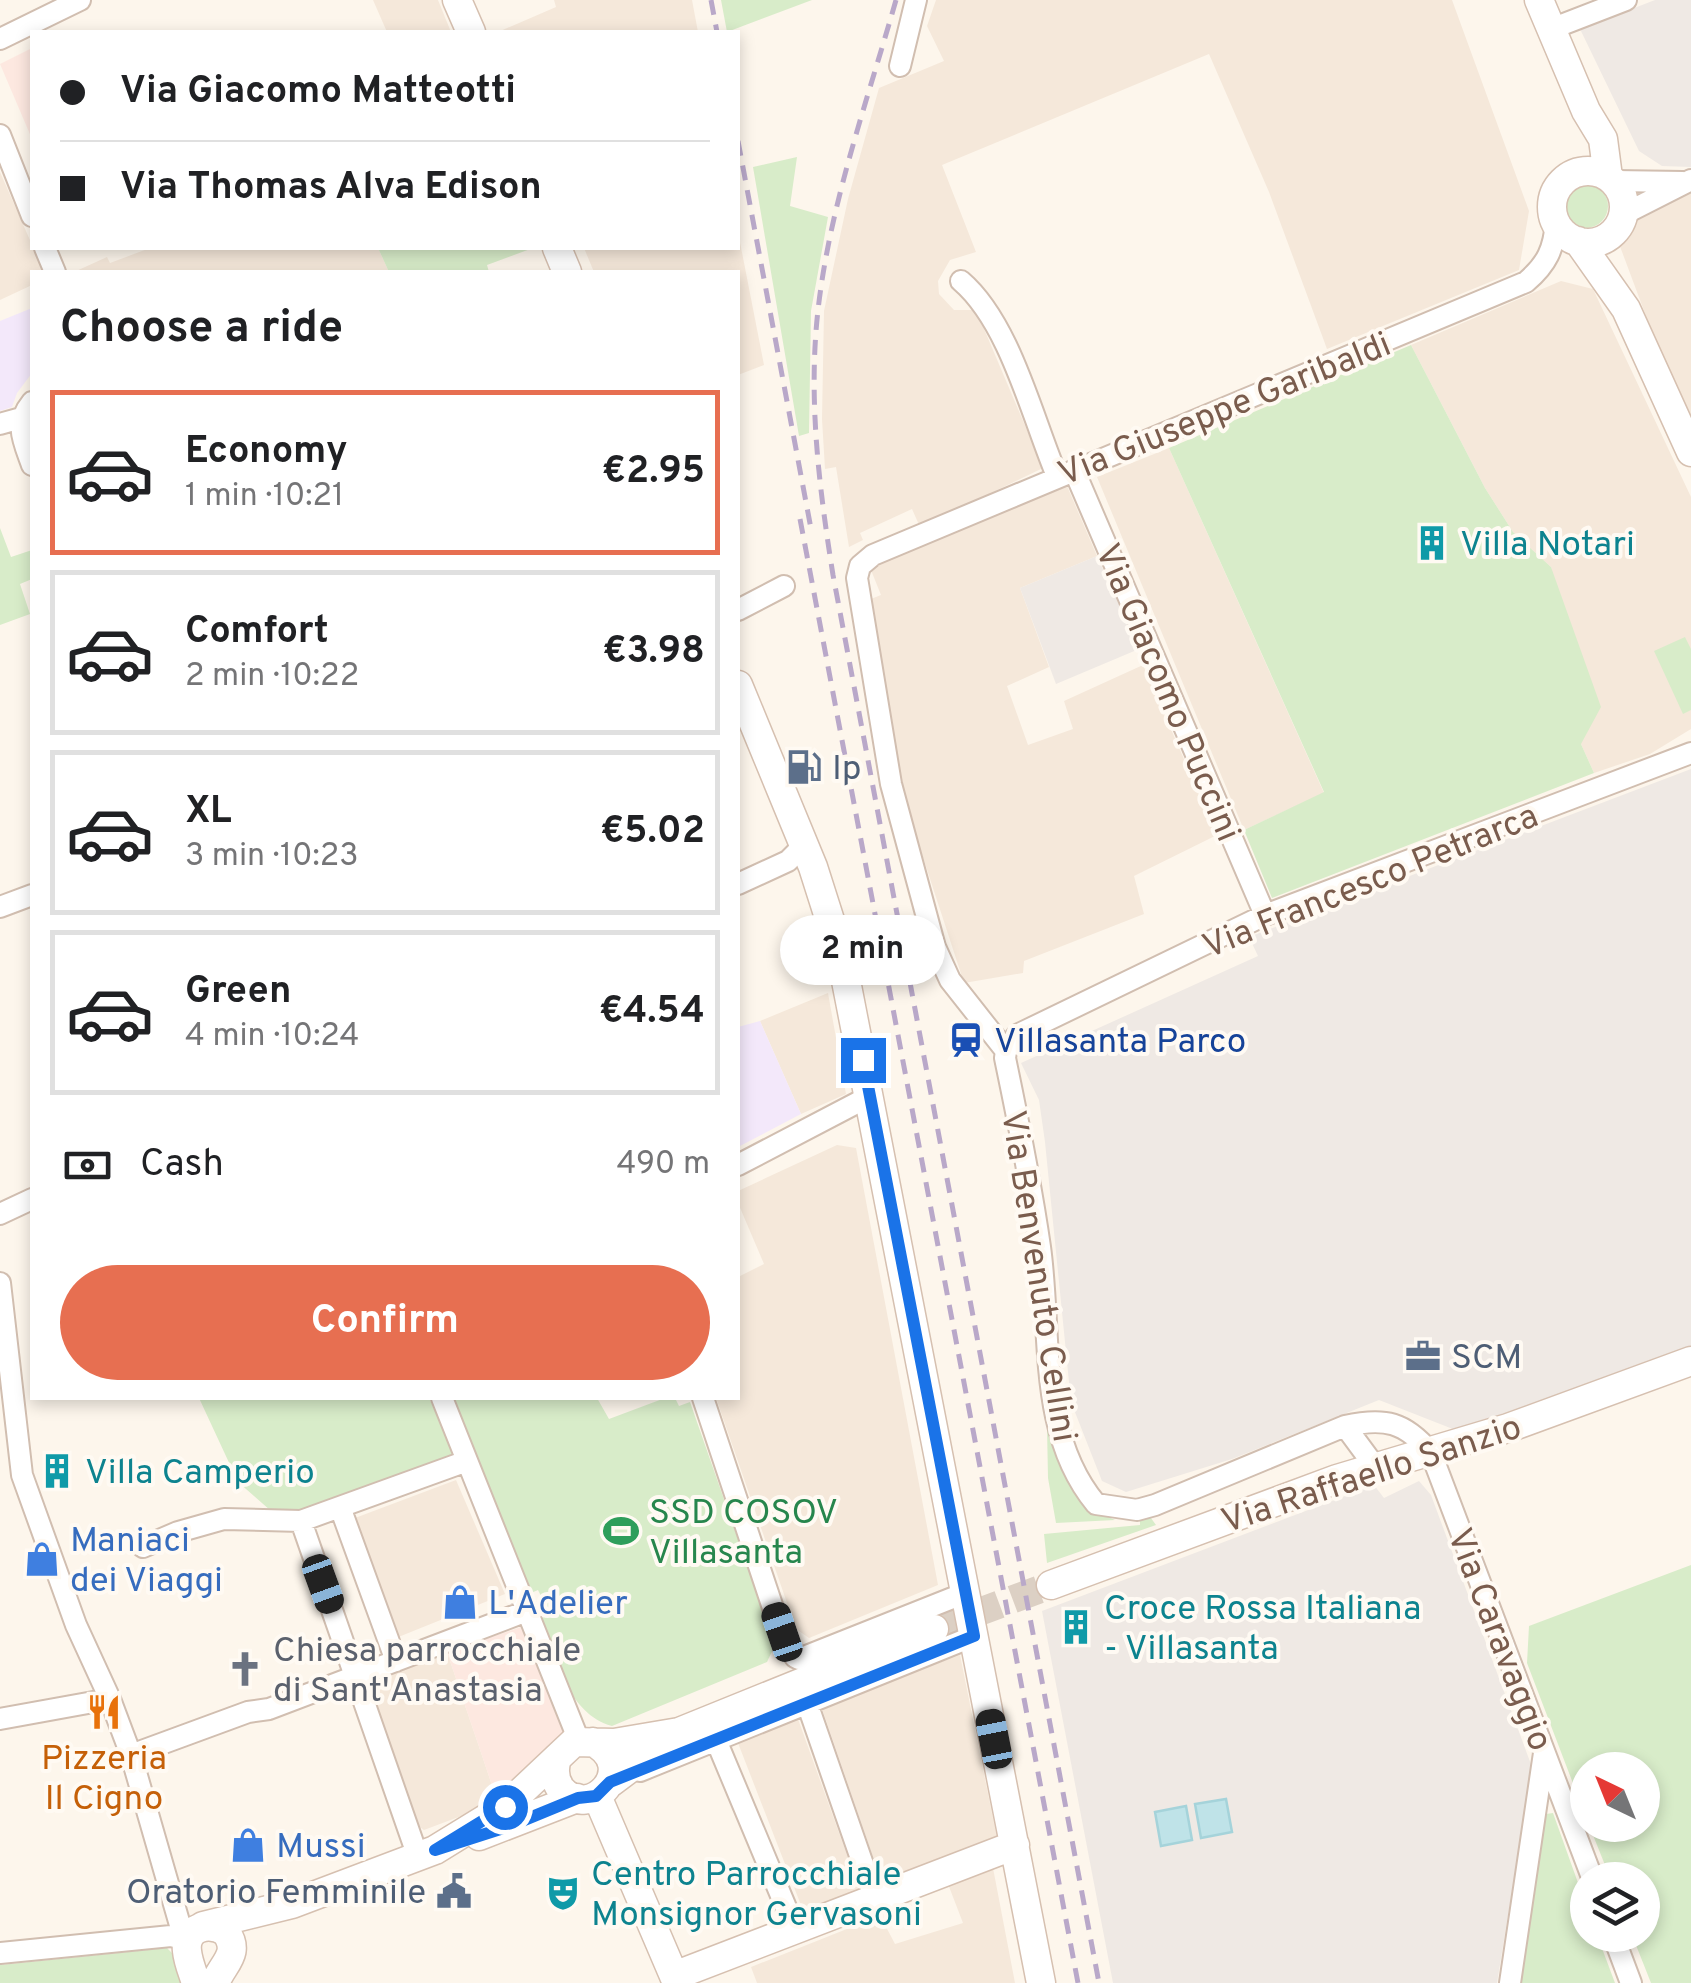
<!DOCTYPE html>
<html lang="en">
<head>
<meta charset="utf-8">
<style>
  :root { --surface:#fff; --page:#f6f6f6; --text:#202124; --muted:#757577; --line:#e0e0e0; --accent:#e76f51 }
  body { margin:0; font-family:Overpass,sans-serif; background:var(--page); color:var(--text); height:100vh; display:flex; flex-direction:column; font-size:38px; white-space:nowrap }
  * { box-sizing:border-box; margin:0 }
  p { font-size:32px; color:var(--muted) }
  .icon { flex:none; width:55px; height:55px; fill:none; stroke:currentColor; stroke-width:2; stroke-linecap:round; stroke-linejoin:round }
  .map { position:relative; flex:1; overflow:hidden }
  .sheet { position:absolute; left:30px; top:270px; width:710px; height:1130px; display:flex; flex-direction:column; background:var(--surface); border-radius:0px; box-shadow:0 5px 15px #0003 }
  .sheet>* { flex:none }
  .hud { position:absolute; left:30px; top:30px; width:710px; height:220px; border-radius:0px; box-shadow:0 5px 15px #0003; display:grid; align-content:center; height:220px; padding:0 30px; background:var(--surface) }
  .needle { width:65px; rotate:317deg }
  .fabs { position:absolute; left:1570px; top:1752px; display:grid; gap:20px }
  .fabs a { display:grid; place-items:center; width:90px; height:90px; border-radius:50%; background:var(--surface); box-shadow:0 5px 15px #0003; font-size:50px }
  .end { position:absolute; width:45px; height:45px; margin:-22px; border:12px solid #1a73e8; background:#fff; box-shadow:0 0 0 5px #fff }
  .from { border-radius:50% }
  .bubble { position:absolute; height:70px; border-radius:35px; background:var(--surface); box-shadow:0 5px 15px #0003; font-size:32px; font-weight:700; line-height:70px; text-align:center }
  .car { position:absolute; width:30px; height:60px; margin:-30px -15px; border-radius:12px; box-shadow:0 0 8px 2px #0007; background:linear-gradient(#222 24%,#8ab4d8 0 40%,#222 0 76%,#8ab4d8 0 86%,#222 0) }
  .hud b { display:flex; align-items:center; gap:35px; height:95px; font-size:38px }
  .hud b+b { border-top:2px solid var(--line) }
  .hud i { width:25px; height:25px; background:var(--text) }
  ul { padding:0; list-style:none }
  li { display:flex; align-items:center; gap:30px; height:165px; margin:0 20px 15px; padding:0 10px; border:5px solid var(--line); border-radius:0px }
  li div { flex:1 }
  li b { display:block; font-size:38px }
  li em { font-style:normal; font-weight:700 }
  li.active { border-color:var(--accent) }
  li>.icon { width:90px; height:90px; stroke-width:1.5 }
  h2 { padding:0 30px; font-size:45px; line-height:120px }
  .pay { display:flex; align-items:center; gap:25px; height:110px; padding:0 30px; font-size:38px }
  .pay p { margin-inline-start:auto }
  .cta { display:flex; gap:20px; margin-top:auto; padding:20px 30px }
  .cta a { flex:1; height:115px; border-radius:60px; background:var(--accent); color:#fff; font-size:40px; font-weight:700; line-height:115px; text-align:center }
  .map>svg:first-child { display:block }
</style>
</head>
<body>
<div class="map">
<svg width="1691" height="1983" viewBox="0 0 1691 1983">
  <rect width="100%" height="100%" fill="#fdf6ec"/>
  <path fill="#f5e8da" d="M373,0H438L451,32H387Z
    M554,0H692L698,32H498L556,7Z
    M936,0H1452L1529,211L1519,270L1327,349L1269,192L1209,54L942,165L976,252L950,260L938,281L939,294L954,310H976L1043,468L920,527L912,509L860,533L863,540L849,547L836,467L825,469L822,419L824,311L848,199L879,88L944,61L927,26Z
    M0,172L44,272H32V285L0,300Z
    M1691,192V420L1665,367L1618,241L1634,215Z
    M738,232L764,365L738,375V272H594L584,248H738Z
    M150,248H378L389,272H74L107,257L110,263Z
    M1561,281L1593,289L1691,497V729L1650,754L1594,773L1581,744L1551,567L1513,532L1485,488L1411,345Z
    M1169,448L1324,793L1244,830L1097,477Z
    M1067,486L1097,556L1020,588L1049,667L1007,686L1028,745L1073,729L1064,701L1143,665L1217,835L1134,876L1144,914L1024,961L1023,973L964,983L902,793L866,601L881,595L869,565Z
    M828,993L846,1094L801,1114L760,1021Z
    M837,1145L856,1148L938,1585L809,1638L796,1629L716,1398H738V1277L764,1264L738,1203V1191Z
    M456,1480L505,1594L396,1638L355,1518Z
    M447,1652L496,1797L485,1807L424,1830L417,1825L369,1682Z
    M960,1655L997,1838L881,1880L821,1706Z
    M798,1719L860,1891L804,1913L738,1743Z
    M993,1868L1015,1983H757L751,1967L872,1919L884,1923L895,1944L963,1923L948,1884Z"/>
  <path fill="#fde8e0" d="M32,48V139L0,64Z
    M521,1627L566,1736L496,1797L447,1652Z"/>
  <path fill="#efe9e4" d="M1655,0H1691V167L1662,166L1639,151L1580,29Z
    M1097,556L1139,649L1056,684L1020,588Z
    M1691,769V1349L1463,1433L1379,1400L1232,1459L1126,1492L1102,1481L1071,1402L1045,1142L1039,1100L1021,1063L1258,956L1249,937Z
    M1419,1481L1431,1495L1532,1767L1497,1983H1113L1042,1611L1374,1485L1384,1498Z"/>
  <path fill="#f3e8fa" d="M32,308V373L17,393L12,407L0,411V321Z
    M760,1021L801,1114L738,1147V1027Z"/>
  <path fill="#d8ecc9" d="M721,0H812L727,32Z
    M797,157L790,206L828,217L811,311L809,433L799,436L753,167Z
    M1564 206a22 22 0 1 1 44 0a22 22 0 1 1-44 0Z
    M378,248H533L487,265L489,272H389Z
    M1411,345L1485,488L1513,532L1551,567L1601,707L1581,744L1594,773L1272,898L1244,830L1324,792L1169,448Z
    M0,528L11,557L32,550V579L20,584L30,614L0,625Z
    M1685,637L1691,649V710L1683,714L1654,651Z
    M199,1398H429L455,1456L279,1518L238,1482Z
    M448,1398H597L609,1419L665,1398H675L679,1406L690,1402L775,1645L767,1662L612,1726C568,1714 555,1657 540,1619L550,1614L538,1590L531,1593Z
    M1047,1427C1062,1473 1068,1500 1115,1520L1056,1523L1048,1478Z
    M1148,1514L1156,1525L1047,1563L1044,1534L1140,1525V1517Z
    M1691,1565V1983H1651L1632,1935H1642V1880H1611L1589,1825H1642V1770H1588L1587,1820L1527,1663L1529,1626Z
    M1553,1813L1587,1908L1588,1935H1597L1615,1983H1518L1546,1814Z
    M167,1948L172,1953L181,1983H0V1965Z"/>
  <path fill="#bfe3e8" stroke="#a5d3da" stroke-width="2.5" d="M1226,1799L1232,1832L1201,1838L1195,1804Z
    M1186,1806L1192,1840L1161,1846L1155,1812Z"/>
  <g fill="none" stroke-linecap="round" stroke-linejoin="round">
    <path stroke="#dcd0c4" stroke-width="28" stroke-dasharray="28 14" stroke-linecap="butt" d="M934,1629L1051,1585"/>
    <defs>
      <path id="street" d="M1551,29L1626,0
        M0,39L80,0
        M900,66L916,0
        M0,135L32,216
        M1614,181L1683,182
        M1624,214L1691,180
        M45,248L55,272
        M961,281C1010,323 1032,417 1057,476
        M32,402C14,424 23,440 32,465
        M0,424L21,418
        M1074,470L1265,915
        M738,610L784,586
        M738,884L788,861L804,845
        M0,907L32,895
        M1006,1051L1017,1035L1265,915L1691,753
        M738,1165L870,1096
        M0,1214L32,1199
        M0,1283L22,1475L76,1625L110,1699L131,1755L180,1925L188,1940
        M442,1398L579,1741
        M703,1398L781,1632L795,1657L799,1659L965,1593
        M1345,1426L1155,1505L1137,1510L1096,1504C1037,1433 1052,1333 1040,1247C1031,1184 1018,1120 1005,1058L1006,1051L950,980L935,947L891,784L857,578L860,566L873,555L1526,282C1547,264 1554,249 1556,222
        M1376,1468L1345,1426C1385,1417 1405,1422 1431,1453L1593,1880
        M340,1507L396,1661
        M143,1547L178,1532L224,1519L301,1521
        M807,1703L875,1899
        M0,1719L110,1699
        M716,1740L795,1929
        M131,1755L248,1712L269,1709L527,1611
        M640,1771L974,1636
        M418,1857L301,1521L467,1461
        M1613,1935L1631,1983
        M0,1953L171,1936L188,1940
        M1510,1983L1544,1753"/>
      <path id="secondary" d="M457,0L471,32
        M1539,0L1586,111L1603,139L1608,177
        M1552 207a36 36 0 1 1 72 0a36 36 0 1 1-72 0Z
        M1578,241L1626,309L1691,452
        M557,248L567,272
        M738,685L813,867L841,955L1041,1983
        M1051,1585L1337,1479L1508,1428L1691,1361
        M557,1758C554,1768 553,1779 561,1789C590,1823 641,1767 593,1742
        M610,1783L673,1736
        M597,1796L674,1976L1015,1845
        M479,1836L577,1798
        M203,1926L292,1904L435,1850L505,1807L574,1742L614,1743L679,1732L934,1629
        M196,1983C193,1973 188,1962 187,1951C184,1927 209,1921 226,1932C241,1954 223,1963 215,1983"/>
    </defs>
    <use href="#street" stroke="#d1beb0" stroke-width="24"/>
    <use href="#secondary" stroke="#d6c0b0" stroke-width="31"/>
    <use href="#street" stroke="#fff" stroke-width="20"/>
    <use href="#secondary" stroke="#fff" stroke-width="28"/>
    <path stroke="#b9a8c9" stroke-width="5" stroke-dasharray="15 10" stroke-linecap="butt" d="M711,0L717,32
      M896,0C867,102 830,204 818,310C808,399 819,487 833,575L1099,1983
      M738,141L812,534
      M800,519L1078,1983"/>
  </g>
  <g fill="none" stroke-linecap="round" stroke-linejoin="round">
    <path stroke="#1a73e8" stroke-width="12" d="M505,1807L435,1850L510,1826L578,1798L596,1796L610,1782L974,1636L863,1060"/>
  </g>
  <defs>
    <symbol id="building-bare" viewBox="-9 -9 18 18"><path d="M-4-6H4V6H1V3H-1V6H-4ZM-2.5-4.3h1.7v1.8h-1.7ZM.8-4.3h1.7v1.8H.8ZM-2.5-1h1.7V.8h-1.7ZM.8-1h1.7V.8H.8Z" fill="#0f9aa8" stroke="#fffaf3" stroke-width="2.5" paint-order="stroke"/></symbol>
    <symbol id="fuel-bare" viewBox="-9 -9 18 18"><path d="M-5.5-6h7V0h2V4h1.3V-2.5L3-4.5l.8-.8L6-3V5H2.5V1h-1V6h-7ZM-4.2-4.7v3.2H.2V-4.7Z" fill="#5c6f8a" stroke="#fffaf3" stroke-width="2.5" paint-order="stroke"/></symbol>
    <symbol id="station-bare" viewBox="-9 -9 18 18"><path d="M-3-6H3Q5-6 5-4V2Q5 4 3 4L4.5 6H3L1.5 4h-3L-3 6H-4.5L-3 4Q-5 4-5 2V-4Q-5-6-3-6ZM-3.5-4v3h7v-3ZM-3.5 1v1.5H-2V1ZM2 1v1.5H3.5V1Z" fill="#1a4fb4" stroke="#fffaf3" stroke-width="2.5" paint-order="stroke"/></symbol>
    <symbol id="office-bare" viewBox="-9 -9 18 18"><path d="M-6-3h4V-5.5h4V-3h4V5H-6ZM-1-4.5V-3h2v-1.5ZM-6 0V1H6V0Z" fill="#5c6f8a" stroke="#fffaf3" stroke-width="2.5" paint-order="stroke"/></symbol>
    <symbol id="stadium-bare" viewBox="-9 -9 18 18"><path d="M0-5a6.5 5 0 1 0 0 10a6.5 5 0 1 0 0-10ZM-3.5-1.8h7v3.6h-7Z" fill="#2e9e5b" stroke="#fffaf3" stroke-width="2.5" paint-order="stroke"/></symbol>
    <symbol id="shop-bare" viewBox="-9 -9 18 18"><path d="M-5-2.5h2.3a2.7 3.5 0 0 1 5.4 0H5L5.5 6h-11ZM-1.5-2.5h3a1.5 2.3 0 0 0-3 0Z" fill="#3f7fe0" stroke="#fffaf3" stroke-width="2.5" paint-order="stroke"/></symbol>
    <symbol id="church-bare" viewBox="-9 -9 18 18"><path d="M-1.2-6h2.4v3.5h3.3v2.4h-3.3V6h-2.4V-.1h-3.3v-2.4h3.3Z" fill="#6b7280" stroke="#fffaf3" stroke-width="2.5" paint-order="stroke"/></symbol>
    <symbol id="restaurant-bare" viewBox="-9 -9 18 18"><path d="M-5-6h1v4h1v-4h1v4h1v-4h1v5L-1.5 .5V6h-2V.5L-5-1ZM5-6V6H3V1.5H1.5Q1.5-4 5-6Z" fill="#e8710a" stroke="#fffaf3" stroke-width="2.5" paint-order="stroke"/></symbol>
    <symbol id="civic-bare" viewBox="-9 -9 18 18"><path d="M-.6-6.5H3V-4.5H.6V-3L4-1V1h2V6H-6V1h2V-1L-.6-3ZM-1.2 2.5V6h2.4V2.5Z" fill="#5c6f8a" stroke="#fffaf3" stroke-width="2.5" paint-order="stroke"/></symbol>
    <symbol id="theatre-bare" viewBox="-9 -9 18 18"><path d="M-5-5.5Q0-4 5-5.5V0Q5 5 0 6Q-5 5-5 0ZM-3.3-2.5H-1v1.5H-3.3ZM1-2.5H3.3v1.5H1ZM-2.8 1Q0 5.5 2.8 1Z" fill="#0f9aa8" stroke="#fffaf3" stroke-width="2.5" paint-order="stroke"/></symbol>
  </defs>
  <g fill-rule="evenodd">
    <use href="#building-bare" x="1407" y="518" width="50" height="50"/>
    <use href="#fuel-bare" x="779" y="742" width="50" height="50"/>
    <use href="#station-bare" x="941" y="1015" width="50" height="50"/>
    <use href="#office-bare" x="1398" y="1331" width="50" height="50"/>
    <use href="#building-bare" x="32" y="1446" width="50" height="50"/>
    <use href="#stadium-bare" x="596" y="1506" width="50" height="50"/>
    <use href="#shop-bare" x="17" y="1534" width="50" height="50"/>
    <use href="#shop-bare" x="435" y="1577" width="50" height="50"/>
    <use href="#building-bare" x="1051" y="1602" width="50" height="50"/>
    <use href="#church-bare" x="220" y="1644" width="50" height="50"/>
    <use href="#restaurant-bare" x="79" y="1687" width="50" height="50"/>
    <use href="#shop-bare" x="223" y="1820" width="50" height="50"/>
    <use href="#civic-bare" x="429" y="1866" width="50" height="50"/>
    <use href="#theatre-bare" x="538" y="1868" width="50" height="50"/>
  </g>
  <g text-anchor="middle" stroke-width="8" stroke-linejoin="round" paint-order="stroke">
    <g font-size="35" fill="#7a5c4d" stroke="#fffaf3">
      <text transform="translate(1224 408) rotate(-22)" y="12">Via Giuseppe Garibaldi</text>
      <text transform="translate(1169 692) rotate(67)" y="12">Via Giacomo Puccini</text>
      <text transform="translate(1370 880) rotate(-22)" y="12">Via Francesco Petrarca</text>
      <text transform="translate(1040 1276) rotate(81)" y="12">Via Benvenuto Cellini</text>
      <text transform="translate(1371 1473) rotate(-18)" y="12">Via Raffaello Sanzio</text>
      <text transform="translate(1501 1639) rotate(69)" y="12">Via Caravaggio</text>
    </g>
    <g font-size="35" fill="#0d838f" stroke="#fffaf3" text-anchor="start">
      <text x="1460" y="555">Villa Notari</text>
      <text x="85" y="1483">Villa Camperio</text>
      <text x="1104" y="1619">Croce Rossa Italiana<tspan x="1104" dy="40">- Villasanta</tspan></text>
      <text x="591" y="1885">Centro Parrocchiale<tspan x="591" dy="40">Monsignor Gervasoni</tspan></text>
    </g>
    <g font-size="35" fill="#4e5e75" stroke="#fffaf3" text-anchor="start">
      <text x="832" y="779">Ip</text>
      <text x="1451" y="1368">SCM</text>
      <text x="426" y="1903" text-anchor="end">Oratorio Femminile</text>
    </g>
    <g font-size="35" fill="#164399" stroke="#fffaf3" text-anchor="start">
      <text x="994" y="1052">Villasanta Parco</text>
    </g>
    <g font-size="35" fill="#27864d" stroke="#fffaf3" text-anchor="start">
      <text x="649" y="1523">SSD COSOV<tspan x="649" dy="40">Villasanta</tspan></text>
    </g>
    <g font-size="35" fill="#366cbe" stroke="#fffaf3" text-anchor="start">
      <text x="70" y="1551">Maniaci<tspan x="70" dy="40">dei Viaggi</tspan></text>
      <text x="488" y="1614">L'Adelier</text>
      <text x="276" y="1857">Mussi</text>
    </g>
    <g font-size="35" fill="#5b616d" stroke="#fffaf3" text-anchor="start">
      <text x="273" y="1661">Chiesa parrocchiale<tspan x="273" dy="40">di Sant'Anastasia</tspan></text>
    </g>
    <g font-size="35" fill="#c56008" stroke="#fffaf3">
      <text x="104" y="1769">Pizzeria<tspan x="104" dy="40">Il Cigno</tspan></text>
    </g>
  </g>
</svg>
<div class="fabs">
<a><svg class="needle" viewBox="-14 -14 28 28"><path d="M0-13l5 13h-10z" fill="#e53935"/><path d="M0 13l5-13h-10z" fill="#757577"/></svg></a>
<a><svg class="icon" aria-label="layers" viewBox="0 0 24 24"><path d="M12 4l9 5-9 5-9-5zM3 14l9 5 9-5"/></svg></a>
</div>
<i class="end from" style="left:505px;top:1807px"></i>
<i class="end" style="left:863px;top:1060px"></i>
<div class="bubble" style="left:780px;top:915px;width:165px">2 min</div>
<i class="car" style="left:323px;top:1584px;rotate:160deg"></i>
<i class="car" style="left:782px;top:1632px;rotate:341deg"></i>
<i class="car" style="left:994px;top:1739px;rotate:349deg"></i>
<div class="hud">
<b><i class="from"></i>Via Giacomo Matteotti</b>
<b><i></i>Via Thomas Alva Edison</b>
</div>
<section class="sheet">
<h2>Choose a ride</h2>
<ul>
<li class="active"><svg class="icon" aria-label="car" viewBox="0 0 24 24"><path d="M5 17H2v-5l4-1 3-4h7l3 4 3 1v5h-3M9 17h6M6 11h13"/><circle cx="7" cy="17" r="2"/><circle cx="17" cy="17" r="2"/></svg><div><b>Economy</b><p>1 min · 10:21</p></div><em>€2.95</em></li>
<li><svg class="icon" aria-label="car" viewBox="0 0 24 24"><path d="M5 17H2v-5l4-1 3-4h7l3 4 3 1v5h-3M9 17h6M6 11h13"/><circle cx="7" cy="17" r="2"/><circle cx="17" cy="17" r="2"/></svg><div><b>Comfort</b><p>2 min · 10:22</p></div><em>€3.98</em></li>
<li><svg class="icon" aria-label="car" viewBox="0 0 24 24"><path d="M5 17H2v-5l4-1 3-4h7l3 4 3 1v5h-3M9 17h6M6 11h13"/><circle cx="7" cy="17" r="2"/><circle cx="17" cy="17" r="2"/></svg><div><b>XL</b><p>3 min · 10:23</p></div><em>€5.02</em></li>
<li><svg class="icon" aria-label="car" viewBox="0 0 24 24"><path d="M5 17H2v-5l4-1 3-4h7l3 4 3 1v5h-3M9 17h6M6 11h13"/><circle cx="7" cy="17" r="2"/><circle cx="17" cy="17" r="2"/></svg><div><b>Green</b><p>4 min · 10:24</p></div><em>€4.54</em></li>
</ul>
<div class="pay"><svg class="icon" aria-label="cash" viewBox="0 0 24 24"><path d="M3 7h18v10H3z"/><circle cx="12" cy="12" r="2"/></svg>Cash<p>490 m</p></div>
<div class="cta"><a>Confirm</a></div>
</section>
</div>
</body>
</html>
